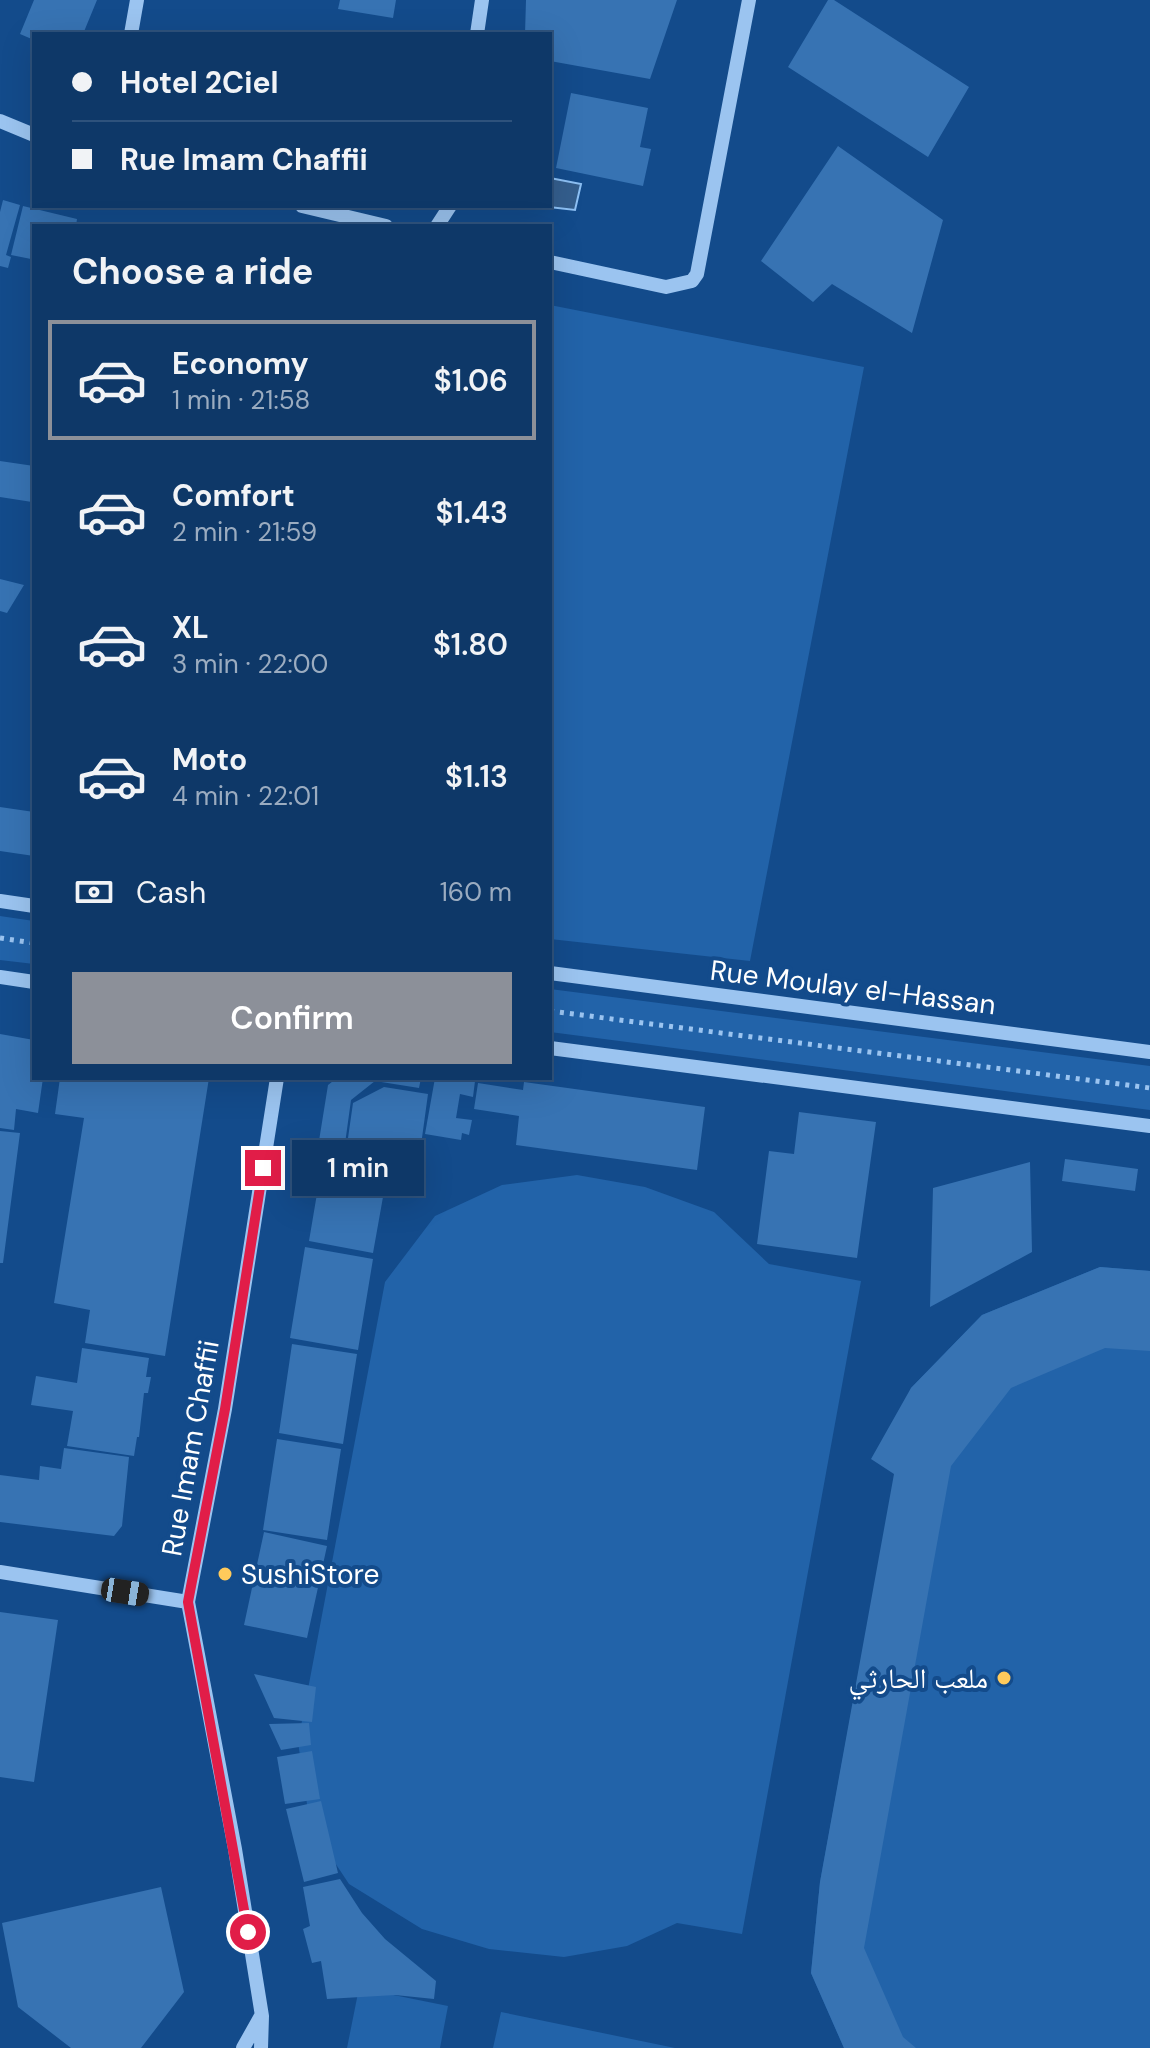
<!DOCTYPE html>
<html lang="en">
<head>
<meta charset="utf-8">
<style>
  :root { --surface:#0e3868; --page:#1c4371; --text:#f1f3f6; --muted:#9bacc0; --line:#2e527c; --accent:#8c9099 }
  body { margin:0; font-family:"DM Sans","Noto Naskh Arabic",sans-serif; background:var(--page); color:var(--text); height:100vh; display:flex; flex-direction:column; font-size:30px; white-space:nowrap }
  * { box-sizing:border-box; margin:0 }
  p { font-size:26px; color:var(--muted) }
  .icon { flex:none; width:44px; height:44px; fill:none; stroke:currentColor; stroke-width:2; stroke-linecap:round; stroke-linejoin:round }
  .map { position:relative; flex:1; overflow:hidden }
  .side { position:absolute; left:32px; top:224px; width:520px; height:856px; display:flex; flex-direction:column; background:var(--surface); border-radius:0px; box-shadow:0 8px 32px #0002,0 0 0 2px var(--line) }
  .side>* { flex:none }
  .banner { position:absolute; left:32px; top:32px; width:520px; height:176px; border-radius:0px; box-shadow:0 8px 32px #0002,0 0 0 2px var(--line); display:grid; align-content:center; height:176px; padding:0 40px; background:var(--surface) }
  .end { position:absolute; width:36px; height:36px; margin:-18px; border:10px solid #e11d48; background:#fff; box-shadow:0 0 0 4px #fff }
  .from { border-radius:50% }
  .bubble { position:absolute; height:56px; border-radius:0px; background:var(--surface); box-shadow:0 8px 32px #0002,0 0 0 2px var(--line); font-size:26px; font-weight:600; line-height:56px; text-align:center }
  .car { position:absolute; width:24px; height:48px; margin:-24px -12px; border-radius:10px; box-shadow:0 0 6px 2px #0007; background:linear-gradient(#222 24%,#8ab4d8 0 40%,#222 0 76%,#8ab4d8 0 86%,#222 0) }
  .banner b { display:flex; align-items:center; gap:28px; height:76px; font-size:30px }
  .banner b+b { border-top:2px solid var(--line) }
  .banner i { width:20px; height:20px; background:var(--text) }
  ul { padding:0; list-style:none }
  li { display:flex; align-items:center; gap:24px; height:120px; margin:0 16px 12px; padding:0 24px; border:4px solid transparent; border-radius:0px }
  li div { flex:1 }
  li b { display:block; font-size:30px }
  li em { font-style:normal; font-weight:600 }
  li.active { border-color:var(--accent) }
  li>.icon { width:72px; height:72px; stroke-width:1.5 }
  h2 { padding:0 40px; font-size:36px; line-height:96px }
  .pay { display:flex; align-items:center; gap:20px; height:88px; padding:0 40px; font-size:30px }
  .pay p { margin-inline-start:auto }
  .cta { display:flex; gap:16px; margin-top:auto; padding:16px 40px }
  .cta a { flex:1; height:92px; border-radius:0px; background:var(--accent); color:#fff; font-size:32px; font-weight:600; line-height:92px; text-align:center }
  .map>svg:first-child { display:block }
</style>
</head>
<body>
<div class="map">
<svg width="1150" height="2048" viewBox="0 0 1150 2048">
  <rect width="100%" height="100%" fill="#134b8b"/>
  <path fill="#2263a9" d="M550,305L864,367L750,961L550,939Z
    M0,916L34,921V964L0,960Z
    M550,989L1150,1066V1110L550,1032Z
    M577,1175L645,1187L714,1212L769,1264L861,1281L742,1934L677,1923L627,1946L564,1957L489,1949L422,1929L349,1884L310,1825L298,1742L385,1282L435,1216L502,1185Z
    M1100,1267L1150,1271V2048H844L811,1973L820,1882L911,1388L982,1315Z
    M359,1988L448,2006L440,2048H347Z
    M501,2012L675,2048H493Z"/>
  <path fill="#345e8d" stroke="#8dc0f4" stroke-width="2" d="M550,178L581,184L575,210L540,206H550Z"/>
  <path fill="#3773b3" d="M34,0H97L83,34H34V40L20,34Z
    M340,0H396L393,18L338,9Z
    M526,0H677L650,79L550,61V34H525Z
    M828,0H834L969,87L928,157L788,67Z
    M571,93L648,108L640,147L651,149L643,186L556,168Z
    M838,146L943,220L912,333L832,284L813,302L761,261Z
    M3,200L20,205L6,255L11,257L8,268L0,266V212Z
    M23,206L77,219L76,226H34L31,259L11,255Z
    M0,461L34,466L32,502L0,497Z
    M0,579L24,585L7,613L0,611Z
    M0,807L34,812V856L0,851Z
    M0,1034L34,1040V1078H43L38,1113L16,1109L14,1130L0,1128Z
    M60,1078H209L165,1356L85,1343L90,1310L54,1303L84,1118L55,1114Z
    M337,1078H421L419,1088L375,1081L351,1100L344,1151L318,1147L328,1085Z
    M435,1078L475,1081L473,1097L460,1094L456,1118L472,1120L469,1135L462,1133L461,1140L425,1134Z
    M524,1082L705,1107L697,1170L516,1145L519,1116L474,1109L478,1083L523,1090Z
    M384,1087L428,1094L418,1167L355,1159L357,1140L348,1138L353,1103Z
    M799,1112L876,1122L857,1258L757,1244L769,1151L794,1154Z
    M0,1131L20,1133L3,1263H0Z
    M323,1158L388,1169L373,1253L309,1241Z
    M1065,1159L1138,1169L1135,1191L1062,1181Z
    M1030,1162L1032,1252L930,1307L933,1188Z
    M305,1247L373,1259L358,1350L290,1338Z
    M1100,1267L1150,1271V1351L1105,1348L1011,1388L951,1466L864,1948L903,2037L916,2048H844L811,1973L820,1882L894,1474L871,1459L911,1388L982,1315Z
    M292,1344L357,1354L343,1444L279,1433Z
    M82,1348L149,1358L146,1377H151L148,1393H144L139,1437H137L134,1456L67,1446L73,1411L31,1405L36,1376L77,1383Z
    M277,1439L341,1449L327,1540L263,1530Z
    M64,1448L129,1457L122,1526L114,1536L0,1522V1475L39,1480L40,1466L61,1469Z
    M264,1532L327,1546L307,1638L244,1625Z
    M0,1612L58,1620L34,1782L0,1777Z
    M254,1674L316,1687L312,1722L274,1718Z
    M309,1723L311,1745L281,1750L269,1724Z
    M312,1751L320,1799L285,1804L277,1757Z
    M321,1801L338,1873L304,1882L286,1809Z
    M340,1879L362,1913L385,1939L436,1981L434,1999L395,1995L327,1999L321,1961L312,1963L303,1929L310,1926L303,1887Z
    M161,1887L184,1992L141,2048H71L18,2007L2,1923Z"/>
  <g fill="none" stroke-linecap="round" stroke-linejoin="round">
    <path stroke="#9bc4f0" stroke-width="5" stroke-dasharray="4 6" stroke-linecap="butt" d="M0,938L34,943
      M550,1011L1150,1088"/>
    <path stroke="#9bc4f0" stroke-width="14" d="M131,34L137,0
      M477,34L482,0
      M0,121L34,135
      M302,206L386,226
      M437,226L450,206
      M550,262L666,287L692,281L697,274L749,0
      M0,901L34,906
      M550,973L1150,1052
      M0,977L34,982
      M550,1048L1150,1126
      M0,1572L188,1602
      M243,2048L261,2016
      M261,2048L262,2016L235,1849L188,1602L225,1409L277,1078"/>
  </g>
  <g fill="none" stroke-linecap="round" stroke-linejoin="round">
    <path stroke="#e11d48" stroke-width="10" d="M248,1932L188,1602L225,1409L263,1168"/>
  </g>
  <g fill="#ffca5b" stroke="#134b8b" stroke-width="3">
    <circle cx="225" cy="1574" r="8"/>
    <circle cx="1004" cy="1678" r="8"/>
  </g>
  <g text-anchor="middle" stroke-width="8" stroke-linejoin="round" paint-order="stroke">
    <g font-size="28" fill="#fff" stroke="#134b8b">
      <text transform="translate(853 987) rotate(7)" y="10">Rue Moulay el-Hassan</text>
      <text transform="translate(190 1448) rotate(-80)" y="10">Rue Imam Chaffii</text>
    </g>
    <g font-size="28" fill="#fff" stroke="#134b8b" text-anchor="start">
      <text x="241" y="1584">SushiStore</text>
      <text x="988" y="1688" text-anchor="end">ملعب الحارثي</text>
    </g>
  </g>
</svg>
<i class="end from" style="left:248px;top:1932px"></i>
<i class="end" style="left:263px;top:1168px"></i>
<div class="bubble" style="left:292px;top:1140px;width:132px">1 min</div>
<i class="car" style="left:125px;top:1592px;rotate:99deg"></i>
<div class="banner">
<b><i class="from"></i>Hotel 2Ciel</b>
<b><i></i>Rue Imam Chaffii</b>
</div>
<section class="side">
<h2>Choose a ride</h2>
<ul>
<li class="active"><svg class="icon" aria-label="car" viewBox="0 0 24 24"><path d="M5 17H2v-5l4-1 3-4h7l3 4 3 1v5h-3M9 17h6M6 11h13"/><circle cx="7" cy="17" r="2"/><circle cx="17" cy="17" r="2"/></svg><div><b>Economy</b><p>1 min · 21:58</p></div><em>$1.06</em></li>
<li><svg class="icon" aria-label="car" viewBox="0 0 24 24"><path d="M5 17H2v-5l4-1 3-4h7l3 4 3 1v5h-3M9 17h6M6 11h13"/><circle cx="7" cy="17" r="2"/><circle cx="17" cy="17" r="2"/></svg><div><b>Comfort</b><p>2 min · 21:59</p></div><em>$1.43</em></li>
<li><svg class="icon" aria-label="car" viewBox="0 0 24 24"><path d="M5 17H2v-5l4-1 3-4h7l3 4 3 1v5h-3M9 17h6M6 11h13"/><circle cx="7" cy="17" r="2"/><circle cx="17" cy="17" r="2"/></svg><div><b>XL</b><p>3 min · 22:00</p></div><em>$1.80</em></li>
<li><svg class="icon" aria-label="car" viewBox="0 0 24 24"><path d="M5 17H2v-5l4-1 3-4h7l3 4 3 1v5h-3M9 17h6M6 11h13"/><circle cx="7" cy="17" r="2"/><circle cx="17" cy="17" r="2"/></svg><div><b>Moto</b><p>4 min · 22:01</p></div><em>$1.13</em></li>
</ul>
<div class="pay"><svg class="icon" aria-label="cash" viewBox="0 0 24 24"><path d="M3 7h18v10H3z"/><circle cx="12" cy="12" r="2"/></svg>Cash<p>160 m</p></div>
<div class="cta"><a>Confirm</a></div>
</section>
</div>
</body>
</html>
